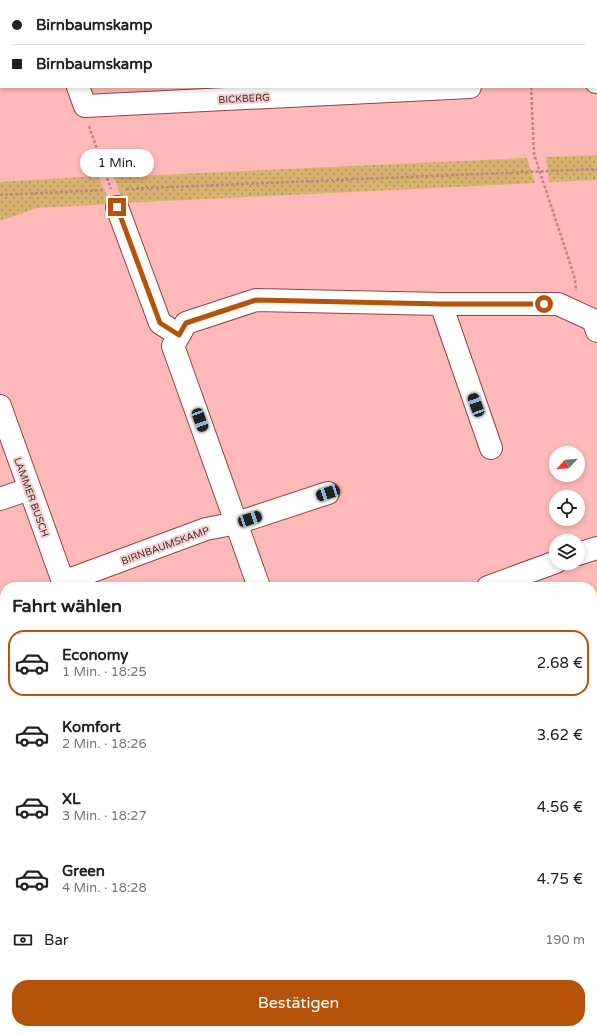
<!DOCTYPE html>
<html lang="de">
<head>
<meta charset="utf-8">
<style>
  :root { --surface:#fff; --page:#f6f6f6; --text:#202124; --muted:#757577; --line:#e0e0e0; --accent:#b45309 }
  body { margin:0; font-family:"Varela Round",sans-serif; background:var(--page); color:var(--text); height:100vh; display:flex; flex-direction:column; font-size:15px; white-space:nowrap }
  * { box-sizing:border-box; margin:0 }
  p { font-size:13px; color:var(--muted) }
  .icon { flex:none; width:22px; height:22px; fill:none; stroke:currentColor; stroke-width:2; stroke-linecap:round; stroke-linejoin:round }
  .map { position:relative; flex:1; overflow:hidden }
  .details { position:absolute; left:0px; top:582px; width:597px; height:452px; display:flex; flex-direction:column; background:var(--surface); border-radius:16px 16px 0 0; box-shadow:0 2px 6px #0003 }
  .details>* { flex:none }
  .guide { position:absolute; left:0px; top:0px; width:597px; height:88px; box-shadow:0 2px 6px #0003; display:grid; align-content:center; height:88px; padding:0 12px; background:var(--surface) }
  .needle { width:26px; rotate:244deg }
  .buttons { position:absolute; left:549px; top:446px; display:grid; gap:8px }
  .buttons a { display:grid; place-items:center; width:36px; height:36px; border-radius:50%; background:var(--surface); box-shadow:0 2px 6px #0003; font-size:20px }
  .end { position:absolute; width:18px; height:18px; margin:-9px; border:5px solid #b45309; background:#fff; box-shadow:0 0 0 2px #fff }
  .from { border-radius:50% }
  .bubble { position:absolute; height:28px; border-radius:14px; background:var(--surface); box-shadow:0 2px 6px #0003; font-size:13px; font-weight:600; line-height:28px; text-align:center }
  .car { position:absolute; width:12px; height:24px; margin:-12px -6px; border-radius:5px; box-shadow:0 0 3px 1px #0007; background:linear-gradient(#222 24%,#8ab4d8 0 40%,#222 0 76%,#8ab4d8 0 86%,#222 0) }
  .guide b { display:flex; align-items:center; gap:14px; height:38px; font-size:15px }
  .guide b+b { border-top:1px solid var(--line) }
  .guide i { width:10px; height:10px; background:var(--text) }
  ul { padding:0; list-style:none }
  li { display:flex; align-items:center; gap:12px; height:66px; margin:0 8px 6px; padding:0 4px; border:2px solid transparent; border-radius:16px }
  li div { flex:1 }
  li b { display:block; font-size:15px }
  li em { font-style:normal; font-weight:600 }
  li.current { border-color:var(--accent) }
  li>.icon { width:36px; height:36px; stroke-width:1.5 }
  h2 { padding:0 12px; font-size:18px; line-height:48px }
  .pay { display:flex; align-items:center; gap:10px; height:44px; padding:0 12px; font-size:15px }
  .pay p { margin-inline-start:auto }
  .primary-button { display:flex; gap:8px; margin-top:auto; padding:8px 12px }
  .primary-button a { flex:1; height:46px; border-radius:16px; background:var(--accent); color:#fff; font-size:16px; font-weight:600; line-height:46px; text-align:center }
  .map>svg:first-child { display:block }
</style>
</head>
<body>
<div class="map">
<svg width="597" height="1034" viewBox="0 0 597 1034">
  <defs>
    <pattern id="green-dots" width="8" height="8" patternUnits="userSpaceOnUse"><rect width="8" height="8" fill="#d8b26f"/><path d="M2 2h.1M6 6h.1" fill="none" stroke="#b1915b" stroke-width="1.8" stroke-linecap="round"/></pattern>
  </defs>
  <rect width="100%" height="100%" fill="#feb9b8"/>
  <path fill="url(#green-dots)" d="M57,0H519V1H57Z
    M597,155V180L549,182L546,157Z
    M527,158L535,183L123,203L114,177Z
    M98,176L111,204L37,208L0,221V182Z
    M597,651V743L592,735V653Z
    M5,725V762L0,764V728Z
    M0,820L5,830V906L0,897Z
    M74,1029H114L117,1034H77Z"/>
  <g fill="none" stroke-linecap="round" stroke-linejoin="round">
    <defs>
      <path id="minor" d="M50,0V1
        M528,0V1
        M596,82H597
        M78,87L85,106L470,87
        M117,207L160,323L179,335
        M441,304L491,448
        M0,406L65,587
        M0,499L29,489
        M578,554L597,548
        M63,582L206,529L237,523L328,493
        M259,587L173,346L186,323L256,300L441,304H558L593,320L597,331
        M488,587L556,562
        M0,646L5,645
        M305,1029L308,1034"/>
      <path id="major" d="M592,965L597,962
        M469,1034L478,1029"/>
    </defs>
    <use href="#minor" stroke="#8e4546" stroke-width="24"/>
    <use href="#major" stroke="#8e4546" stroke-width="24"/>
    <path stroke="#bd8584" stroke-width="2.5" stroke-dasharray="3 2" stroke-linecap="butt" d="M366,0L384,1
      M426,1L442,0
      M531,87L534,154L568,257L575,279L576,291
      M89,126L111,189
      M126,189L597,169
      M0,195L105,190
      M0,750L5,747
      M0,862L5,871
      M592,926L597,924
      M592,999L597,996
      M0,1016L5,1013
      M95,1029L97,1034
      M116,1029L117,1034
      M331,1029L335,1034
      M403,1034L412,1029
      M529,1034L538,1029"/>
    <use href="#minor" stroke="#fff" stroke-width="22"/>
    <use href="#major" stroke="#fff" stroke-width="22"/>
  </g>
  <g fill="none" stroke-linecap="round" stroke-linejoin="round">
    <path stroke="#b45309" stroke-width="5" d="M117,207L160,323L179,335L186,323L256,300L441,304H544"/>
  </g>
  <g text-anchor="middle" stroke-width="4" stroke-linejoin="round" paint-order="stroke">
    <g font-size="10" fill="#4b2a29" stroke="#f4d1d0">
      <text transform="translate(244 98) rotate(-3)" y="4">BICKBERG</text>
      <text transform="translate(32 497) rotate(70)" y="4">LAMMER BUSCH</text>
      <text transform="translate(165 545) rotate(-20)" y="4">BIRNBAUMSKAMP</text>
    </g>
  </g>
</svg>
<div class="buttons">
<a><svg class="needle" viewBox="-14 -14 28 28"><path d="M0-13l5 13h-10z" fill="#e53935"/><path d="M0 13l5-13h-10z" fill="#757577"/></svg></a>
<a><svg class="icon" aria-label="locate" viewBox="0 0 24 24"><circle cx="12" cy="12" r="6"/><path d="M12 2v4M12 18v4M2 12h4M18 12h4"/></svg></a>
<a><svg class="icon" aria-label="layers" viewBox="0 0 24 24"><path d="M12 4l9 5-9 5-9-5zM3 14l9 5 9-5"/></svg></a>
</div>
<i class="end from" style="left:544px;top:304px"></i>
<i class="end" style="left:117px;top:207px"></i>
<div class="bubble" style="left:80px;top:149px;width:74px">1 Min.</div>
<i class="car" style="left:476px;top:405px;rotate:340deg"></i>
<i class="car" style="left:200px;top:420px;rotate:160deg"></i>
<i class="car" style="left:328px;top:493px;rotate:252deg"></i>
<i class="car" style="left:250px;top:519px;rotate:72deg"></i>
<div class="guide">
<b><i class="from"></i>Birnbaumskamp</b>
<b><i></i>Birnbaumskamp</b>
</div>
<section class="details">
<h2>Fahrt wählen</h2>
<ul>
<li class="current"><svg class="icon" aria-label="car" viewBox="0 0 24 24"><path d="M5 17H2v-5l4-1 3-4h7l3 4 3 1v5h-3M9 17h6M6 11h13"/><circle cx="7" cy="17" r="2"/><circle cx="17" cy="17" r="2"/></svg><div><b>Economy</b><p>1 Min. · 18:25</p></div><em>2.68 €</em></li>
<li><svg class="icon" aria-label="car" viewBox="0 0 24 24"><path d="M5 17H2v-5l4-1 3-4h7l3 4 3 1v5h-3M9 17h6M6 11h13"/><circle cx="7" cy="17" r="2"/><circle cx="17" cy="17" r="2"/></svg><div><b>Komfort</b><p>2 Min. · 18:26</p></div><em>3.62 €</em></li>
<li><svg class="icon" aria-label="car" viewBox="0 0 24 24"><path d="M5 17H2v-5l4-1 3-4h7l3 4 3 1v5h-3M9 17h6M6 11h13"/><circle cx="7" cy="17" r="2"/><circle cx="17" cy="17" r="2"/></svg><div><b>XL</b><p>3 Min. · 18:27</p></div><em>4.56 €</em></li>
<li><svg class="icon" aria-label="car" viewBox="0 0 24 24"><path d="M5 17H2v-5l4-1 3-4h7l3 4 3 1v5h-3M9 17h6M6 11h13"/><circle cx="7" cy="17" r="2"/><circle cx="17" cy="17" r="2"/></svg><div><b>Green</b><p>4 Min. · 18:28</p></div><em>4.75 €</em></li>
</ul>
<div class="pay"><svg class="icon" aria-label="cash" viewBox="0 0 24 24"><path d="M3 7h18v10H3z"/><circle cx="12" cy="12" r="2"/></svg>Bar<p>190 m</p></div>
<div class="primary-button"><a>Bestätigen</a></div>
</section>
</div>
</body>
</html>
